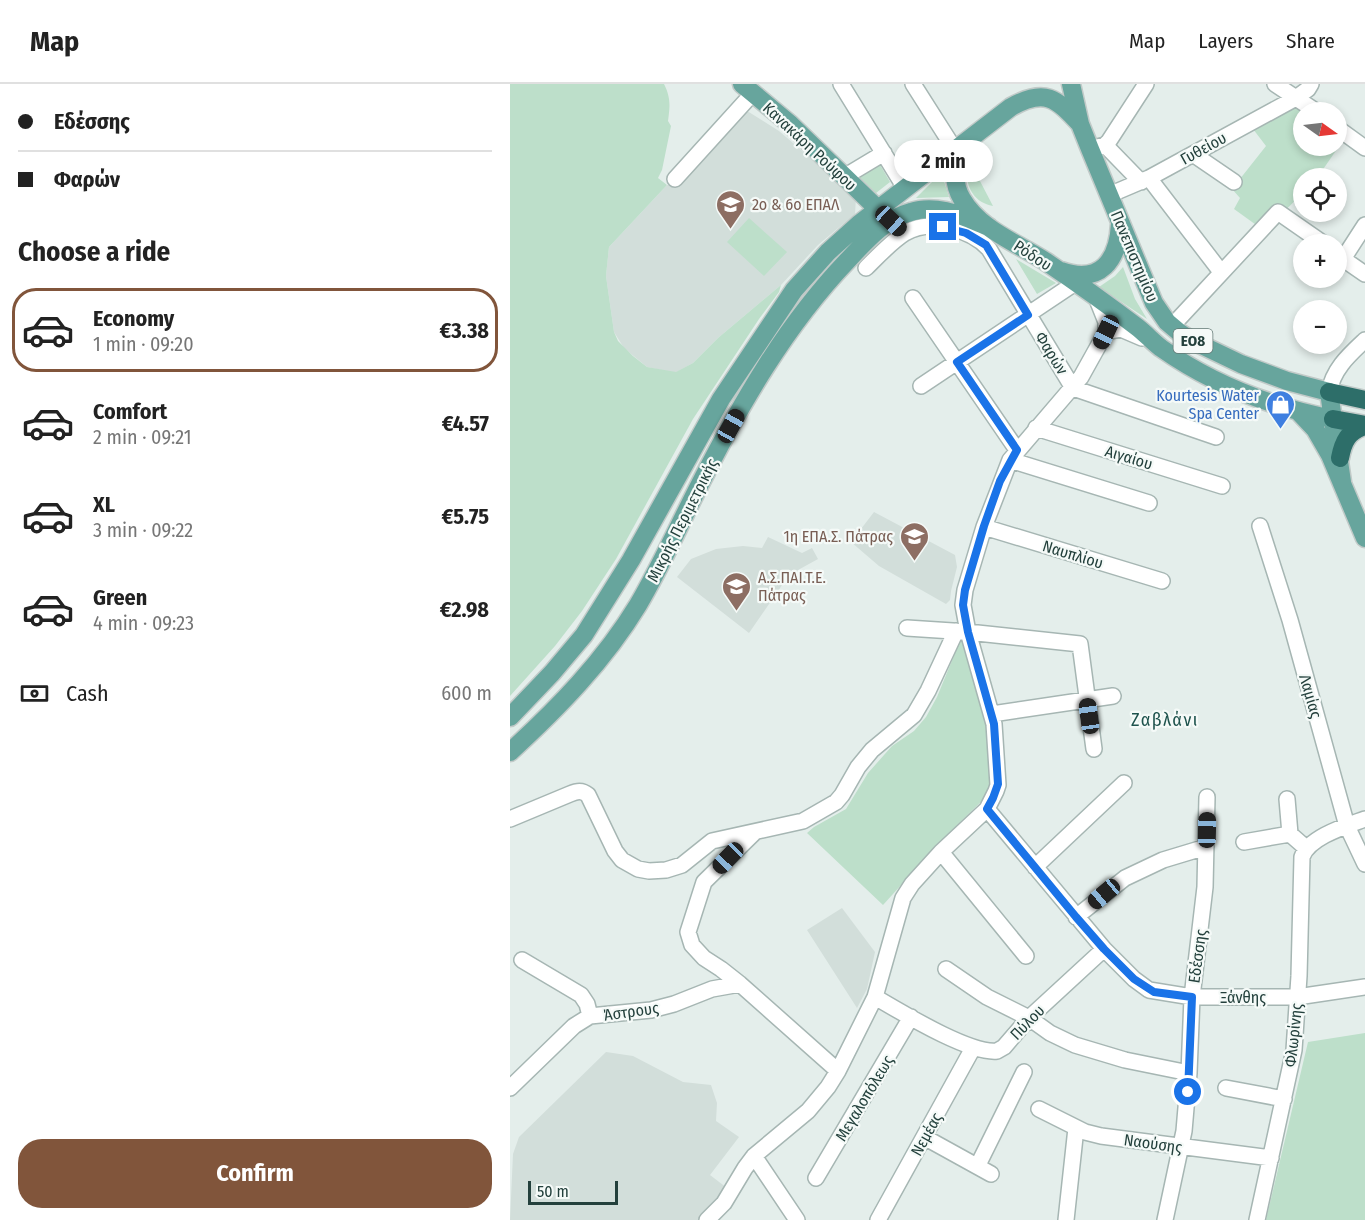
<!DOCTYPE html>
<html lang="en">
<head>
<meta charset="utf-8">
<style>
  :root { --surface:#fff; --page:#f2f2f2; --text:#222; --muted:#767676; --line:#e0e0e0; --accent:#81553b }
  body { margin:0; font-family:"Fira Sans Condensed",sans-serif; background:var(--page); color:var(--text); height:100vh; display:flex; flex-direction:column; font-size:22px; white-space:nowrap }
  * { box-sizing:border-box; margin:0 }
  p { font-size:20px; color:var(--muted) }
  .icon { flex:none; width:33px; height:33px; fill:none; stroke:currentColor; stroke-width:2; stroke-linecap:round; stroke-linejoin:round }
  .map { position:relative; flex:1; overflow:hidden }
  .details { display:flex; flex-direction:column; background:var(--surface); width:510px }
  .details>* { flex:none }
  .top-card { display:grid; align-content:center; height:132px; padding:0 18px; background:var(--surface) }
  .needle { width:39px; rotate:104deg }
  .buttons { position:absolute; left:783px; top:18px; display:grid; gap:12px }
  .buttons a { display:grid; place-items:center; width:54px; height:54px; border-radius:50%; background:var(--surface); box-shadow:0 3px 9px #0003; font-size:30px }
  .scale { position:absolute; left:18px; bottom:15px; width:90px; box-sizing:border-box; padding-left:6px; border:3px solid #23403c; border-top:0; font-size:16px; line-height:21px; white-space:nowrap; color:#23403c; -webkit-text-stroke:4px #f5faf8; paint-order:stroke }
  .end { position:absolute; width:27px; height:27px; margin:-14px; border:8px solid #1a73e8; background:#fff; box-shadow:0 0 0 3px #fff }
  .from { border-radius:50% }
  .bubble { position:absolute; height:42px; border-radius:21px; background:var(--surface); box-shadow:0 3px 9px #0003; font-size:20px; font-weight:700; line-height:42px; text-align:center }
  .car { position:absolute; width:18px; height:36px; margin:-18px -9px; border-radius:8px; box-shadow:0 0 4px 2px #0007; background:linear-gradient(#222 24%,#8ab4d8 0 40%,#222 0 76%,#8ab4d8 0 86%,#222 0) }
  .top-card b { display:flex; align-items:center; gap:21px; height:57px; font-size:22px }
  .top-card b+b { border-top:2px solid var(--line) }
  .top-card i { width:15px; height:15px; background:var(--text) }
  ul { padding:0; list-style:none }
  li { display:flex; align-items:center; gap:18px; height:84px; margin:0 12px 9px; padding:0 6px; border:3px solid transparent; border-radius:24px }
  li div { flex:1 }
  li b { display:block; font-size:22px }
  li em { font-style:normal; font-weight:700 }
  li.on { border-color:var(--accent) }
  li>.icon { width:54px; height:54px; stroke-width:1.5 }
  h2 { padding:0 18px; font-size:27px; line-height:72px }
  .pay { display:flex; align-items:center; gap:15px; height:66px; padding:0 18px; font-size:22px }
  .pay p { margin-inline-start:auto }
  .primary-button { display:flex; gap:12px; margin-top:auto; padding:12px 18px }
  .primary-button a { flex:1; height:69px; border-radius:24px; background:var(--accent); color:#fff; font-size:24px; font-weight:700; line-height:69px; text-align:center }
  header { display:flex; align-items:center; gap:36px; box-sizing:border-box; height:84px; padding:0 30px; background:var(--surface); border-bottom:2px solid var(--line) }
  header strong { font-size:28px }
  nav { display:flex; gap:33px; margin-inline-start:auto; font-size:21px }
  main { display:flex; flex:1; min-height:0 }
  .map>svg:first-child { display:block }
</style>
</head>
<body>
<header>
<strong>Map</strong>
<nav><a>Map</a><a>Layers</a><a>Share</a></nav>
</header>
<main>
<section class="details">
<div class="top-card">
<b><i class="from"></i>Εδέσσης</b>
<b><i></i>Φαρών</b>
</div>
<h2>Choose a ride</h2>
<ul>
<li class="on"><svg class="icon" aria-label="car" viewBox="0 0 24 24"><path d="M5 17H2v-5l4-1 3-4h7l3 4 3 1v5h-3M9 17h6M6 11h13"/><circle cx="7" cy="17" r="2"/><circle cx="17" cy="17" r="2"/></svg><div><b>Economy</b><p>1 min · 09:20</p></div><em>€3.38</em></li>
<li><svg class="icon" aria-label="car" viewBox="0 0 24 24"><path d="M5 17H2v-5l4-1 3-4h7l3 4 3 1v5h-3M9 17h6M6 11h13"/><circle cx="7" cy="17" r="2"/><circle cx="17" cy="17" r="2"/></svg><div><b>Comfort</b><p>2 min · 09:21</p></div><em>€4.57</em></li>
<li><svg class="icon" aria-label="car" viewBox="0 0 24 24"><path d="M5 17H2v-5l4-1 3-4h7l3 4 3 1v5h-3M9 17h6M6 11h13"/><circle cx="7" cy="17" r="2"/><circle cx="17" cy="17" r="2"/></svg><div><b>XL</b><p>3 min · 09:22</p></div><em>€5.75</em></li>
<li><svg class="icon" aria-label="car" viewBox="0 0 24 24"><path d="M5 17H2v-5l4-1 3-4h7l3 4 3 1v5h-3M9 17h6M6 11h13"/><circle cx="7" cy="17" r="2"/><circle cx="17" cy="17" r="2"/></svg><div><b>Green</b><p>4 min · 09:23</p></div><em>€2.98</em></li>
</ul>
<div class="pay"><svg class="icon" aria-label="cash" viewBox="0 0 24 24"><path d="M3 7h18v10H3z"/><circle cx="12" cy="12" r="2"/></svg>Cash<p>600 m</p></div>
<div class="primary-button"><a>Confirm</a></div>
</section>
<div class="map">
<svg width="855" height="1136" viewBox="0 0 855 1136">
  <rect width="100%" height="100%" fill="#e4eeeb"/>
  <path fill="#d2deda" d="M234,25L269,47L346,113L345,130L308,161L271,201L208,254L183,279L165,289L137,283L114,264L104,248L96,192L99,163L157,101L166,102Z
    M364,428L445,471L447,483L441,507L440,516L436,520L369,482L341,458Z
    M258,453L292,469L302,464L308,475L279,491L239,549L167,493L181,475L206,465L233,462L252,464Z
    M332,824L365,868L357,905L347,924L297,846Z
    M96,968L123,972L173,998L201,1001L207,1019L206,1037L229,1053L200,1091L217,1104L193,1136H0L3,1070L9,1053Z"/>
  <path fill="#bddfca" d="M0,0H154C161,14 160,22 158,37L161,42L152,86L148,94L157,101L99,163L96,192L104,248L108,257L123,272L137,283L166,288L183,279L208,254L271,201L269,208L249,235L183,335L106,475L72,527L45,562L0,612Z
    M788,19L801,28H794V62H826L827,47L831,50L832,58L807,94H794C793,118 767,133 749,143L724,125L730,114L722,105L756,62L743,45Z
    M459,76L483,122C460,118 453,96 459,76Z
    M369,79L380,98L366,109L344,88Z
    M433,87L434,97L439,113L406,114Z
    M239,134L277,168L254,192L217,158Z
    M506,175L546,199L527,210Z
    M613,183L625,215L637,235L589,203L605,192Z
    M450,557H455L479,618L488,701L431,757L373,821L297,749L304,743L336,725L358,689L382,662L404,647L416,633L427,613Z
    M855,949V1136H756L798,958Z"/>
  <g fill="none" stroke-linecap="round" stroke-linejoin="round">
    <defs>
      <path id="minor" d="M331,0L395,104
        M403,0L445,66
        M765,0L807,28
        M826,43L855,64
        M595,61L631,98
        M580,65L595,61L599,57L636,0
        M683,70L724,98
        M334,93L374,69
        M639,94L711,188
        M165,95L243,9
        M599,111L639,94L786,14L798,5L801,0
        M826,170L855,190
        M833,175L855,141
        M356,184C368,172 381,158 395,149C420,134 461,145 479,165L563,304L706,353
        M403,214L507,366
        M662,242L768,128L814,160
        M596,248L611,245L632,254
        M411,302L565,199
        M819,308C823,285 839,271 855,256
        M526,344L712,402
        M500,376L639,419
        M750,442L780,536L837,742L855,780
        M474,443L652,497
        M397,544L458,548L570,560L584,665
        M482,630L603,612
        M777,715L780,750L796,764
        M477,725L594,865L624,895L639,906L682,913H787L855,903
        M0,735L60,710C67,707 72,706 78,711L105,767L112,776L128,785L139,787L156,786L172,781L202,757L293,737L326,718L332,711L348,683L362,666L404,631L418,607L446,547
        M244,749L194,798L178,848L182,861L194,874L211,885L230,900L328,987
        M734,758L780,750
        M431,768L516,872
        M525,783L614,699
        M566,833L615,794L653,776L696,763
        M12,876L71,911L77,920L80,932
        M436,885L477,913L519,934L540,949L565,961L615,976L679,989
        M365,913C391,928 459,970 487,967L494,963L519,934L594,865
        M0,1004L64,942L80,932L141,926L164,920L202,905L230,900
        M716,1004L774,1015
        M529,1025L575,1048L591,1052L761,1074
        M414,1053L481,1090
        M244,1072L287,1136
        M468,1081L514,988
        M306,1094L401,933
        M197,1136L214,1119L235,1084L244,1072L298,1027L318,1003L328,987L365,913L393,814L402,800L431,768L477,725L486,707L488,701L484,640L458,548L453,521L455,506L474,443L500,376L571,293L596,248V238L586,213
        M368,1136L463,964
        M556,1136L566,1044
        M655,1136L674,1047L679,989L682,913L695,803L697,713
        M747,1136L784,966L789,892L792,773C799,753 836,742 855,735"/>
      <path id="major" d="M232,0L280,40L375,132
        M561,0L570,40L580,65L636,200L644,219L657,238L670,249L681,256L731,280L777,297L819,308L832,398
        M455,59C445,77 441,97 452,115C469,145 507,159 535,177C566,198 597,220 627,243C636,250 643,258 651,264C702,300 762,323 823,335
        M551,187C591,201 608,176 610,140
        M788,327L805,345L820,371L855,454
        M0,633L42,589L74,551L121,476L211,315L284,206L318,168L349,140L501,23C535,4 546,14 570,40
        M0,668C48,624 94,577 128,521C151,482 169,441 190,400C230,321 275,242 337,177C355,158 374,135 401,128C428,119 454,133 479,143"/>
      <path id="highway" d="M819,308L855,316
        M823,335L855,341
        M830,374C833,358 838,347 855,342"/>
    </defs>
    <use href="#minor" stroke="#a6b6b3" stroke-width="18"/>
    <use href="#major" stroke="#c1cac8" stroke-width="21"/>
    <use href="#highway" stroke="#c1cac8" stroke-width="21"/>
    <use href="#minor" stroke="#fff" stroke-width="15"/>
    <use href="#major" stroke="#67a59d" stroke-width="18"/>
    <use href="#highway" stroke="#2d6e69" stroke-width="18"/>
  </g>
  <g fill="none" stroke-linecap="round" stroke-linejoin="round">
    <path stroke="#1a73e8" stroke-width="8" d="M433,143L456,149L476,161L518,231L447,278L507,366L490,397L474,442L455,506L453,521L458,548L484,640L488,700L483,714L477,725L566,833L594,865L624,895L644,908L682,913L678,1008"/>
  </g>
  <defs>
    <symbol id="school-pin" viewBox="-11 -11 22 30"><path d="M0 17L-7.5 6A9.5 9.5 0 1 1 7.5 6Z" fill="#8d6e63" stroke="#f5faf8"/><path d="M0-5L7-2L0 1L-7-2ZM-4 1L0 2.5L4 1V4Q0 6-4 4Z" fill="#fff"/></symbol>
    <symbol id="shop-pin" viewBox="-11 -11 22 30"><path d="M0 17L-7.5 6A9.5 9.5 0 1 1 7.5 6Z" fill="#3f7fe0" stroke="#f5faf8"/><path d="M-5-2.5h2.3a2.7 3.5 0 0 1 5.4 0H5L5.5 6h-11ZM-1.5-2.5h3a1.5 2.3 0 0 0-3 0Z" fill="#fff"/></symbol>
  </defs>
  <g fill-rule="evenodd">
    <use href="#school-pin" x="204" y="104" width="33" height="45"/>
    <use href="#shop-pin" x="754" y="304" width="33" height="45"/>
    <use href="#school-pin" x="388" y="436" width="33" height="45"/>
    <use href="#school-pin" x="210" y="486" width="33" height="45"/>
  </g>
  <g text-anchor="middle" stroke-width="4.5" stroke-linejoin="round" paint-order="stroke">
    <rect fill="#f5faf8" stroke="#627874" stroke-width="1.5" x="663.5" y="245" width="39" height="24" rx="4.5"/>
    <g font-size="15" font-weight="bold" fill="#23403c">
      <text x="683" y="262">ΕΟ8</text>
    </g>
    <g font-size="16" fill="#23403c" stroke="#f5faf8">
      <text transform="translate(300 62) rotate(43)" y="6">Κανακάρη Ρούφου</text>
      <text transform="translate(693 64) rotate(-29)" y="6">Γυθείου</text>
      <text transform="translate(523 171) rotate(33)" y="6">Ρόδου</text>
      <text transform="translate(625 172) rotate(67)" y="6">Πανεπιστημίου</text>
      <text transform="translate(542 269) rotate(58)" y="6">Φαρών</text>
      <text transform="translate(619 373) rotate(17)" y="6">Αιγαίου</text>
      <text transform="translate(172 436) rotate(-63)" y="6">Μικρής Περιμετρικής</text>
      <text transform="translate(563 470) rotate(17)" y="6">Ναυπλίου</text>
      <text transform="translate(801 612) rotate(74)" y="6">Λαμίας</text>
      <text transform="translate(687 872) rotate(-82)" y="6">Εδέσσης</text>
      <text x="733" y="919">Ξάνθης</text>
      <text transform="translate(121 927) rotate(-8)" y="6">Άστρους</text>
      <text transform="translate(517 938) rotate(-46)" y="6">Πύλου</text>
      <text transform="translate(783 951) rotate(-84)" y="6">Φλωρίνης</text>
      <text transform="translate(354 1014) rotate(-59)" y="6">Μεγαλοπόλεως</text>
      <text transform="translate(416 1050) rotate(-61)" y="6">Νεμέας</text>
      <text transform="translate(643 1059) rotate(8)" y="6">Ναούσης</text>
    </g>
    <g font-size="16" fill="#785e54" stroke="#f5faf8" text-anchor="start">
      <text x="242" y="126">2ο &amp; 6ο ΕΠΑΛ</text>
      <text x="383" y="458" text-anchor="end">1η ΕΠΑ.Σ. Πάτρας</text>
      <text x="248" y="499">Α.Σ.ΠΑΙ.Τ.Ε.<tspan x="248" dy="18">Πάτρας</tspan></text>
    </g>
    <g font-size="16" fill="#366cbe" stroke="#f5faf8" text-anchor="end">
      <text x="749" y="317">Kourtesis Water<tspan x="749" dy="18">Spa Center</tspan></text>
    </g>
    <g font-size="18" letter-spacing="1.5" fill="#1e534d" stroke="#f5faf8">
      <text x="655" y="642">Ζαβλάνι</text>
    </g>
  </g>
</svg>
<div class="buttons">
<a><svg class="needle" viewBox="-14 -14 28 28"><path d="M0-13l5 13h-10z" fill="#e53935"/><path d="M0 13l5-13h-10z" fill="#767676"/></svg></a>
<a><svg class="icon" aria-label="locate" viewBox="0 0 24 24"><circle cx="12" cy="12" r="6"/><path d="M12 2v4M12 18v4M2 12h4M18 12h4"/></svg></a>
<a>+</a>
<a>−</a>
</div>
<div class="scale">50 m</div>
<i class="end from" style="left:678px;top:1008px"></i>
<i class="end" style="left:433px;top:143px"></i>
<div class="bubble" style="left:384px;top:56px;width:99px">2 min</div>
<i class="car" style="left:381px;top:137px;rotate:133deg"></i>
<i class="car" style="left:596px;top:248px;rotate:205deg"></i>
<i class="car" style="left:221px;top:342px;rotate:29deg"></i>
<i class="car" style="left:579px;top:632px;rotate:352deg"></i>
<i class="car" style="left:697px;top:746px;rotate:1deg"></i>
<i class="car" style="left:218px;top:774px;rotate:224deg"></i>
<i class="car" style="left:594px;top:810px;rotate:230deg"></i>
</div>
</main>
</body>
</html>
